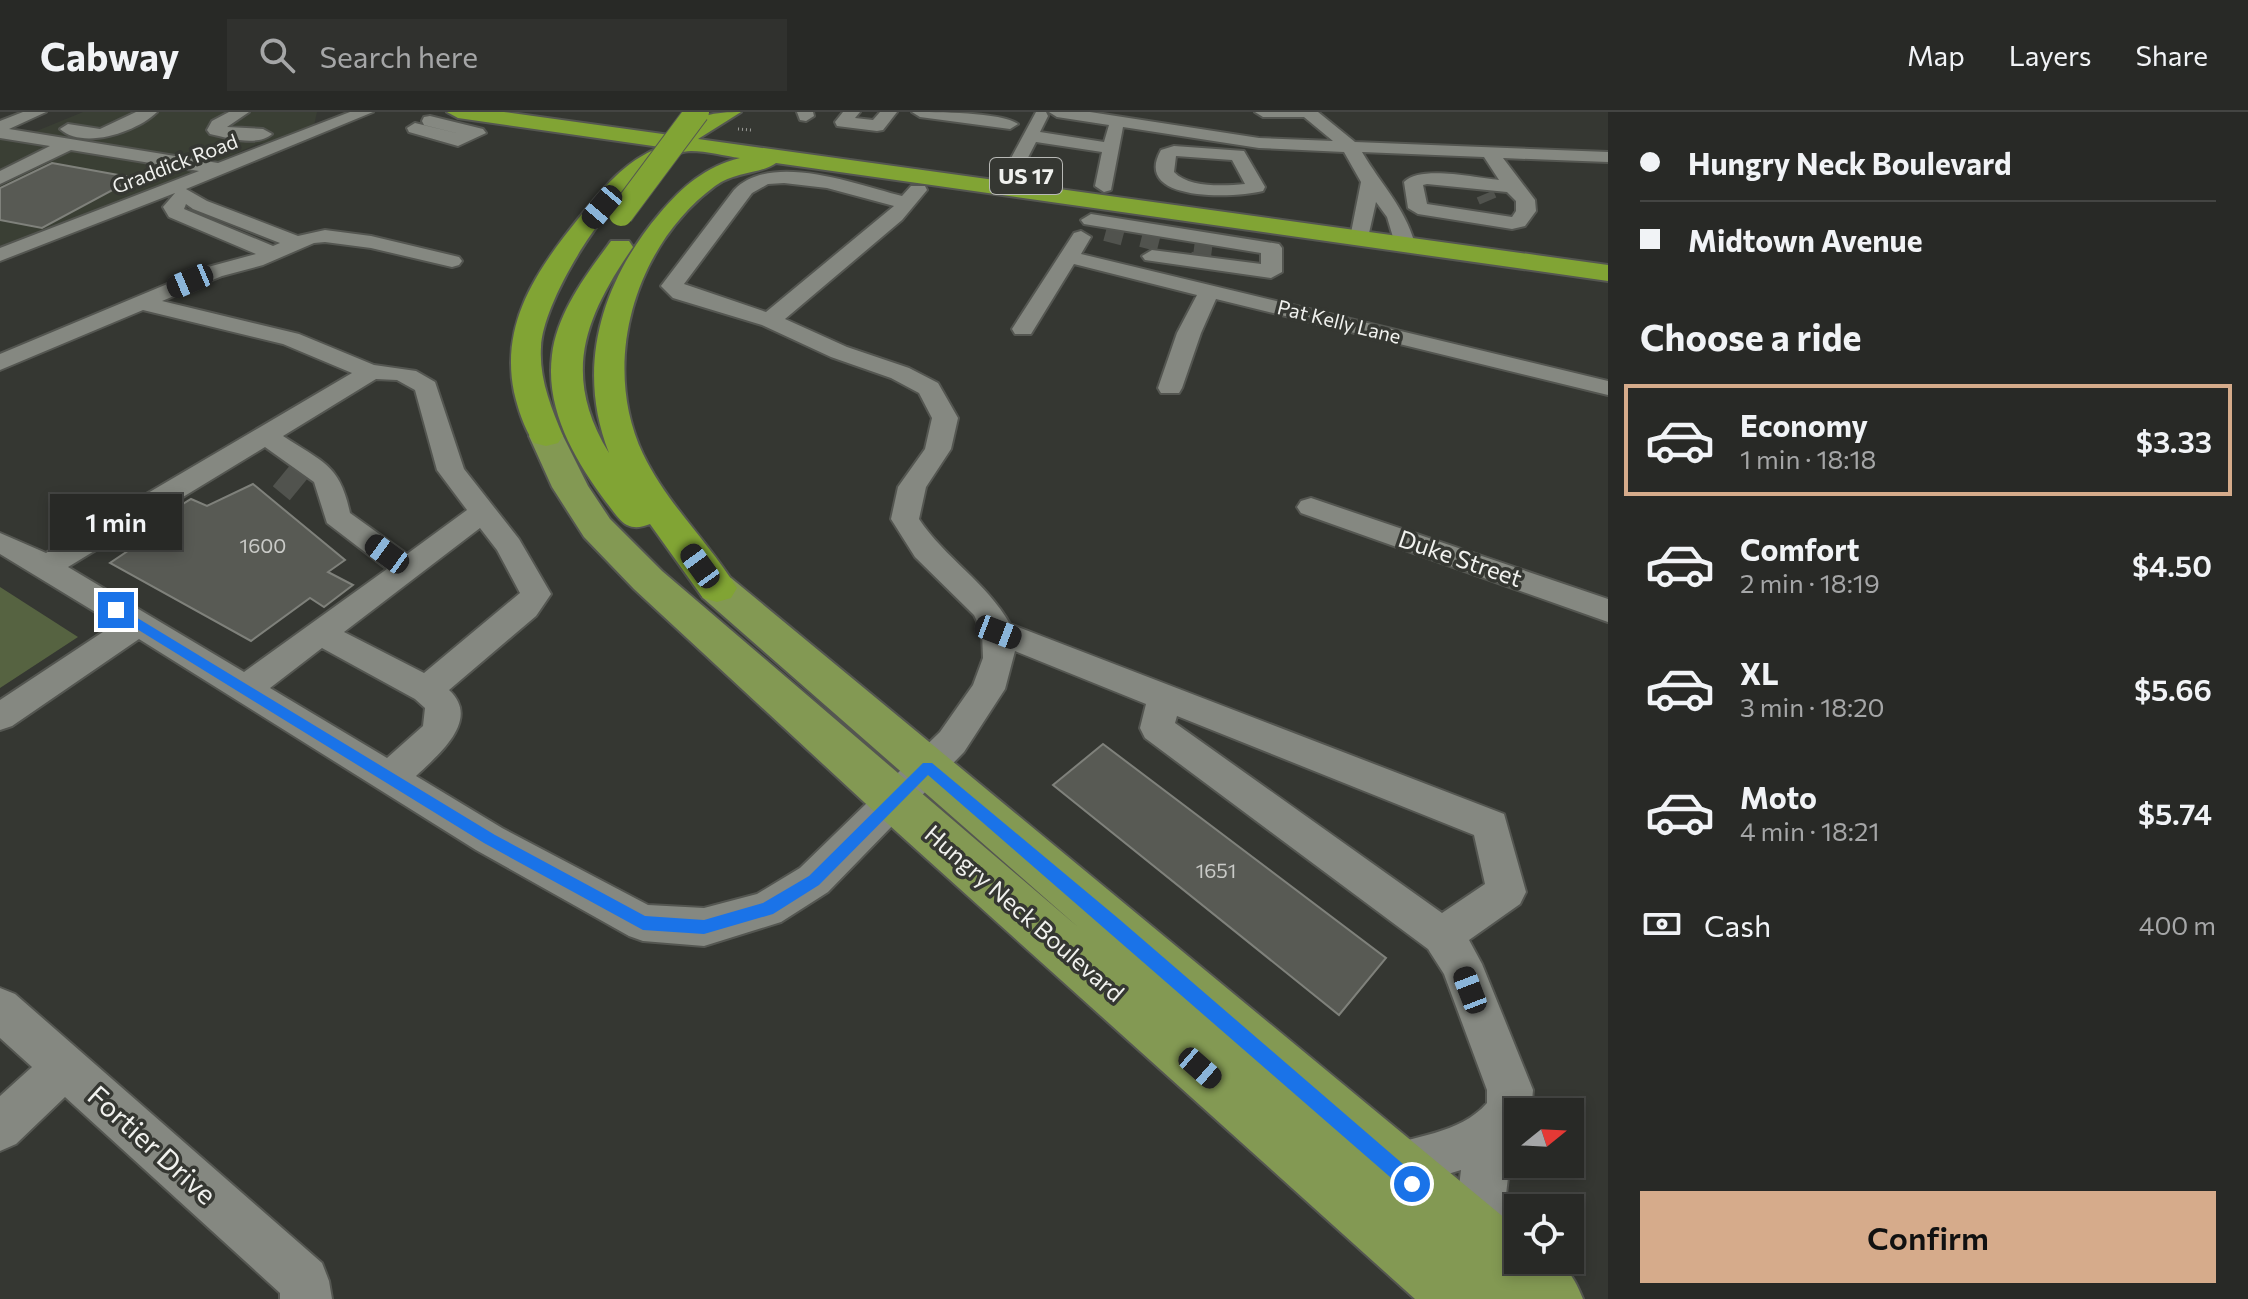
<!DOCTYPE html>
<html lang="en">
<head>
<meta charset="utf-8">
<style>
  :root { --surface:#282926; --page:#30312e; --text:#f1f3f6; --muted:#a5a6a7; --line:#444543; --accent:#d6ab8b }
  body { margin:0; font-family:Commissioner,sans-serif; background:var(--page); color:var(--text); height:100vh; display:flex; flex-direction:column; font-size:30px; white-space:nowrap }
  * { box-sizing:border-box; margin:0 }
  p { font-size:26px; color:var(--muted) }
  .icon { flex:none; width:44px; height:44px; fill:none; stroke:currentColor; stroke-width:2; stroke-linecap:round; stroke-linejoin:round }
  .map { position:relative; flex:1; overflow:hidden }
  .details { display:flex; flex-direction:column; background:var(--surface); width:640px }
  .details>* { flex:none }
  .hud { display:grid; align-content:center; height:176px; padding:0 32px; background:var(--surface) }
  .needle { width:52px; rotate:72deg }
  .tools { position:absolute; left:1504px; top:986px; display:grid; gap:16px }
  .tools a { display:grid; place-items:center; width:80px; height:80px; border-radius:0px; background:var(--surface); box-shadow:0 4px 12px #0003,0 0 0 2px var(--line); font-size:40px }
  .end { position:absolute; width:36px; height:36px; margin:-18px; border:10px solid #1a73e8; background:#fff; box-shadow:0 0 0 4px #fff }
  .from { border-radius:50% }
  .bubble { position:absolute; height:56px; border-radius:0px; background:var(--surface); box-shadow:0 4px 12px #0003,0 0 0 2px var(--line); font-size:26px; font-weight:600; line-height:56px; text-align:center }
  .car { position:absolute; width:24px; height:48px; margin:-24px -12px; border-radius:10px; box-shadow:0 0 6px 2px #0007; background:linear-gradient(#222 24%,#8ab4d8 0 40%,#222 0 76%,#8ab4d8 0 86%,#222 0) }
  .hud b { display:flex; align-items:center; gap:28px; height:76px; font-size:30px }
  .hud b+b { border-top:2px solid var(--line) }
  .hud i { width:20px; height:20px; background:var(--text) }
  ul { padding:0; list-style:none }
  li { display:flex; align-items:center; gap:24px; height:112px; margin:0 16px 12px; padding:0 16px; border:4px solid transparent; border-radius:0px }
  li div { flex:1 }
  li b { display:block; font-size:30px }
  li em { font-style:normal; font-weight:600 }
  li.current { border-color:var(--accent) }
  li>.icon { width:72px; height:72px; stroke-width:1.5 }
  h2 { padding:0 32px; font-size:36px; line-height:96px }
  .pay { display:flex; align-items:center; gap:20px; height:88px; padding:0 32px; font-size:30px }
  .pay p { margin-inline-start:auto }
  .button { display:flex; gap:16px; margin-top:auto; padding:16px 32px }
  .button a { flex:1; height:92px; border-radius:0px; background:var(--accent); color:#111; font-size:32px; font-weight:600; line-height:92px; text-align:center }
  header { display:flex; align-items:center; gap:48px; box-sizing:border-box; height:112px; padding:0 40px; background:var(--surface); border-bottom:2px solid var(--line) }
  header strong { font-size:38px }
  nav { display:flex; gap:44px; margin-inline-start:auto; font-size:28px }
  .search { width:560px; height:72px; background:var(--page); display:flex; align-items:center; gap:20px; box-sizing:border-box; padding:0 28px; border-radius:0px; color:var(--muted); font-size:30px }
  main { display:flex; flex:1; min-height:0 }
  .map>svg:first-child { display:block }
</style>
</head>
<body>
<header>
<strong>Cabway</strong>
<div class="search"><svg class="icon" aria-label="search" viewBox="0 0 24 24"><circle cx="10" cy="10" r="6"/><path d="M15 15l6 6"/></svg>Search here</div>
<nav><a>Map</a><a>Layers</a><a>Share</a></nav>
</header>
<main>
<div class="map">
<svg width="1608" height="1187" viewBox="0 0 1608 1187">
  <rect width="100%" height="100%" fill="#353732"/>
  <path fill="#3a3f34" d="M83,0H317L314,14L279,29L257,32L152,79L41,122L0,135V24L17,27Z"/>
  <path fill="#566341" d="M0,475L78,525L0,576Z"/>
  <path fill="#585a54" stroke="#7f817b" stroke-width="2" d="M52,51L135,66L42,116L0,108V76Z
    M253,372L345,448L328,460L353,473L324,495L310,486L251,529L110,451L165,414L157,408L191,387L207,394Z
    M1103,632L1386,846L1339,903L1053,673Z"/>
  <g fill="none" stroke-linecap="round" stroke-linejoin="round">
    <path stroke="#51534e" stroke-width="18" stroke-dasharray="18 9" stroke-linecap="butt" d="M1485,82L1488,89
      M1112,131L1116,116
      M1148,137L1152,121
      M1202,144L1204,129"/>
    <path stroke="#51534e" stroke-width="23" stroke-dasharray="23 12" stroke-linecap="butt" d="M1202,147L1203,142"/>
    <path stroke="#51534e" stroke-width="29" stroke-dasharray="29 15" stroke-linecap="butt" d="M282,363L299,377"/>
    <defs>
      <path id="minor" d="M23,0H46L9,17L218,51L350,0H373L186,77L207,89L298,124L325,118L371,124L459,145L462,149L459,153L452,155L371,136L325,130L314,131L263,153L222,164L162,189L299,222L374,253L416,259L435,270L464,357L519,427L551,482L536,504L449,578C482,608 437,644 416,664L502,716L648,793L704,796L757,782L800,756L940,620L973,573L983,546L982,520L974,503L915,445L891,407L898,375L925,337L932,306L919,281L891,266L831,245L762,213L673,186L661,174L734,78C771,39 858,73 902,84L911,74H925L927,78L902,108L785,207L847,235L909,256L938,271L958,306L951,337L926,375L919,407C945,446 987,471 1010,512L1504,702L1526,780L1520,792L1469,828L1482,852L1533,978L1531,1000H1518V1026L1512,1031L1505,1091L1516,1133L1509,1151L1491,1158L1473,1151L1457,1091L1461,1058L1392,1079L1375,1072L1368,1055L1375,1038C1413,1023 1459,1023 1487,991V978L1444,862L1428,837L1145,626L1140,616L1146,592L1015,539L1005,577L964,640L828,780L781,810L704,834L643,829L629,824L476,738L139,527L12,614L0,618V588L115,512L0,442V421L46,441L352,261L283,232L143,198L0,258V242L208,155L256,142L169,105L163,95L175,81L0,149V136L199,59L71,38L0,72V59L50,34L0,26V9ZM784,71L827,76L894,94L766,200L684,172L752,81L768,72ZM186,92L193,97L280,131L273,134L184,97ZM376,267L397,268L415,278L437,358L467,398L407,442L350,401C340,352 322,350 283,324ZM265,335L314,370L327,411L387,457L244,560L68,455ZM480,416L497,438L520,481L424,561L344,520ZM322,536L415,587L425,596L423,614L387,646L270,576ZM1177,604L1474,723L1485,772L1442,801L1175,611Z
        M136,0H157C137,20 83,38 60,17L68,12L100,17Z
        M229,0H249L227,15L263,17L272,22C257,35 228,26 210,22L207,18L212,9Z
        M797,0H813L814,4L806,9L800,8Z
        M843,0H860L855,6L873,8L880,0H897L883,18L877,19L837,14L835,10Z
        M912,0C935,0 1002,0 1018,12L1010,17L920,5Z
        M1036,0H1046L1048,4L1040,20L1104,30L1109,13L1057,5L1049,0H1090L1259,26L1333,29L1304,5H1263L1255,0H1318L1355,30L1608,40V50L1503,46L1535,88L1536,99L1525,114L1512,117L1418,102L1408,96L1404,70C1421,53 1475,66 1499,68L1484,45L1362,40C1382,74 1404,94 1415,132L1405,138L1395,132L1387,105L1376,90L1367,130L1360,132L1350,126L1361,70L1344,40L1259,36L1123,15L1111,78L1104,80L1095,74L1102,40L1036,30L1017,67H1005L1002,63ZM1427,72L1507,80L1516,89V99L1512,105L1427,92L1423,73Z
        M430,4L483,17L486,21L458,34L409,20L407,16L415,11L460,22L424,13L422,9L424,5Z
        M1174,34L1244,39L1265,75L1263,79C1236,86 1131,91 1161,38ZM1176,44L1232,48L1245,72C1224,74 1189,76 1174,60Z
        M1091,102L1279,132L1282,136V160L1271,166L1145,148L1142,144L1152,138L1261,152V141L1084,112L1081,108Z
        M1081,119L1091,125L1081,142L1608,269V283L1216,187L1201,221L1182,276L1179,281H1161L1158,276L1177,221L1197,183L1074,152L1031,222H1015L1012,217L1074,121Z
        M1311,386L1608,487V510L1301,401L1297,395L1301,389Z
        M0,876L15,882L322,1151L329,1169L332,1187H280V1181L65,985L16,1032L0,1039V984L32,955L0,926Z"/>
      <path id="major" d="M546,314L558,317L563,324L588,374L610,407L662,459L1078,815L703,486L697,476L703,466L717,462L731,466L1518,1117V1148C1558,1148 1567,1148 1583,1187H1415L878,703L634,477L584,425L552,375L529,324L534,317Z"/>
      <path id="highway" d="M447,0H504L677,24C693,2 716,0 741,0L698,27L1608,153V169L776,51C761,62 736,59 715,74C635,133 600,251 643,342C667,392 708,429 737,476L731,486L717,490L703,486L650,412C642,415 635,417 627,413C619,409 612,397 606,390C575,348 545,298 552,243C557,201 586,163 611,129H629L633,135C585,205 561,262 609,341C575,255 602,169 660,101C683,74 705,55 740,46C725,44 707,39 691,39C632,41 543,181 541,235C539,267 551,295 563,324L558,331L546,334L534,331C524,316 518,297 514,280C500,211 537,158 578,107C603,77 623,50 660,35L458,6Z"/>
    </defs>
    <use href="#minor" stroke="#545651" stroke-width="4"/>
    <use href="#major" stroke="#545651" stroke-width="4"/>
    <use href="#highway" stroke="#545651" stroke-width="4"/>
    <path stroke="#989995" stroke-width="3" stroke-dasharray="1 3" stroke-linecap="butt" d="M738,17L751,18"/>
    <use href="#minor" fill="#858881" fill-rule="evenodd"/>
    <use href="#major" fill="#839953" fill-rule="evenodd"/>
    <use href="#highway" fill="#81a434" fill-rule="evenodd"/>
    <defs>
      <path id="highway-bridge" d="M621,102L697,0"/>
    </defs>
    <use href="#highway-bridge" stroke="#545651" stroke-width="26" stroke-linecap="butt"/>
    <use href="#highway-bridge" stroke="#81a434" stroke-width="24"/>
  </g>
  <path fill="#1a73e8" d="M116,493L495,723L645,804L704,808L763,791L809,764L923,651H932L1119,807L1418,1065L1421,1072L1418,1078L1412,1081L1405,1078L928,663L819,773L773,802L704,822L643,818L484,731L111,501V495Z"/>
  <g text-anchor="middle" stroke-width="7" stroke-linejoin="round" paint-order="stroke">
    <g font-size="20" fill="#f0f1ee" stroke="#353732">
      <text transform="translate(175 52) rotate(-21)" y="7">Graddick Road</text>
      <text transform="translate(1339 210) rotate(14)" y="7">Pat Kelly Lane</text>
    </g>
    <g font-size="20" fill="#cacbc8">
      <text x="263" y="441">1600</text>
      <text x="1216" y="766">1651</text>
    </g>
    <rect fill="#353732" stroke="#b8b9b6" stroke-width="2" x="990" y="46" width="72" height="36" rx="6"/>
    <g font-size="22" font-weight="bold" fill="#f0f1ee">
      <text x="1026" y="72">US 17</text>
    </g>
    <g font-size="24" fill="#f0f1ee" stroke="#353732">
      <text transform="translate(1460 447) rotate(19)" y="8">Duke Street</text>
      <text transform="translate(1024 802) rotate(41)" y="8">Hungry Neck Boulevard</text>
    </g>
    <g font-size="28" fill="#f0f1ee" stroke="#353732">
      <text transform="translate(152 1033) rotate(42)" y="10">Fortier Drive</text>
    </g>
  </g>
</svg>
<div class="tools">
<a><svg class="needle" viewBox="-14 -14 28 28"><path d="M0-13l5 13h-10z" fill="#e53935"/><path d="M0 13l5-13h-10z" fill="#a5a6a7"/></svg></a>
<a><svg class="icon" aria-label="locate" viewBox="0 0 24 24"><circle cx="12" cy="12" r="6"/><path d="M12 2v4M12 18v4M2 12h4M18 12h4"/></svg></a>
</div>
<i class="end from" style="left:1412px;top:1072px"></i>
<i class="end" style="left:116px;top:498px"></i>
<div class="bubble" style="left:50px;top:382px;width:132px">1 min</div>
<i class="car" style="left:602px;top:95px;rotate:220deg"></i>
<i class="car" style="left:190px;top:169px;rotate:247deg"></i>
<i class="car" style="left:387px;top:442px;rotate:306deg"></i>
<i class="car" style="left:700px;top:454px;rotate:324deg"></i>
<i class="car" style="left:998px;top:520px;rotate:111deg"></i>
<i class="car" style="left:1470px;top:878px;rotate:339deg"></i>
<i class="car" style="left:1200px;top:956px;rotate:131deg"></i>
</div>
<section class="details">
<div class="hud">
<b><i class="from"></i>Hungry Neck Boulevard</b>
<b><i></i>Midtown Avenue</b>
</div>
<h2>Choose a ride</h2>
<ul>
<li class="current"><svg class="icon" aria-label="car" viewBox="0 0 24 24"><path d="M5 17H2v-5l4-1 3-4h7l3 4 3 1v5h-3M9 17h6M6 11h13"/><circle cx="7" cy="17" r="2"/><circle cx="17" cy="17" r="2"/></svg><div><b>Economy</b><p>1 min · 18:18</p></div><em>$3.33</em></li>
<li><svg class="icon" aria-label="car" viewBox="0 0 24 24"><path d="M5 17H2v-5l4-1 3-4h7l3 4 3 1v5h-3M9 17h6M6 11h13"/><circle cx="7" cy="17" r="2"/><circle cx="17" cy="17" r="2"/></svg><div><b>Comfort</b><p>2 min · 18:19</p></div><em>$4.50</em></li>
<li><svg class="icon" aria-label="car" viewBox="0 0 24 24"><path d="M5 17H2v-5l4-1 3-4h7l3 4 3 1v5h-3M9 17h6M6 11h13"/><circle cx="7" cy="17" r="2"/><circle cx="17" cy="17" r="2"/></svg><div><b>XL</b><p>3 min · 18:20</p></div><em>$5.66</em></li>
<li><svg class="icon" aria-label="car" viewBox="0 0 24 24"><path d="M5 17H2v-5l4-1 3-4h7l3 4 3 1v5h-3M9 17h6M6 11h13"/><circle cx="7" cy="17" r="2"/><circle cx="17" cy="17" r="2"/></svg><div><b>Moto</b><p>4 min · 18:21</p></div><em>$5.74</em></li>
</ul>
<div class="pay"><svg class="icon" aria-label="cash" viewBox="0 0 24 24"><path d="M3 7h18v10H3z"/><circle cx="12" cy="12" r="2"/></svg>Cash<p>400 m</p></div>
<div class="button"><a>Confirm</a></div>
</section>
</main>
</body>
</html>
